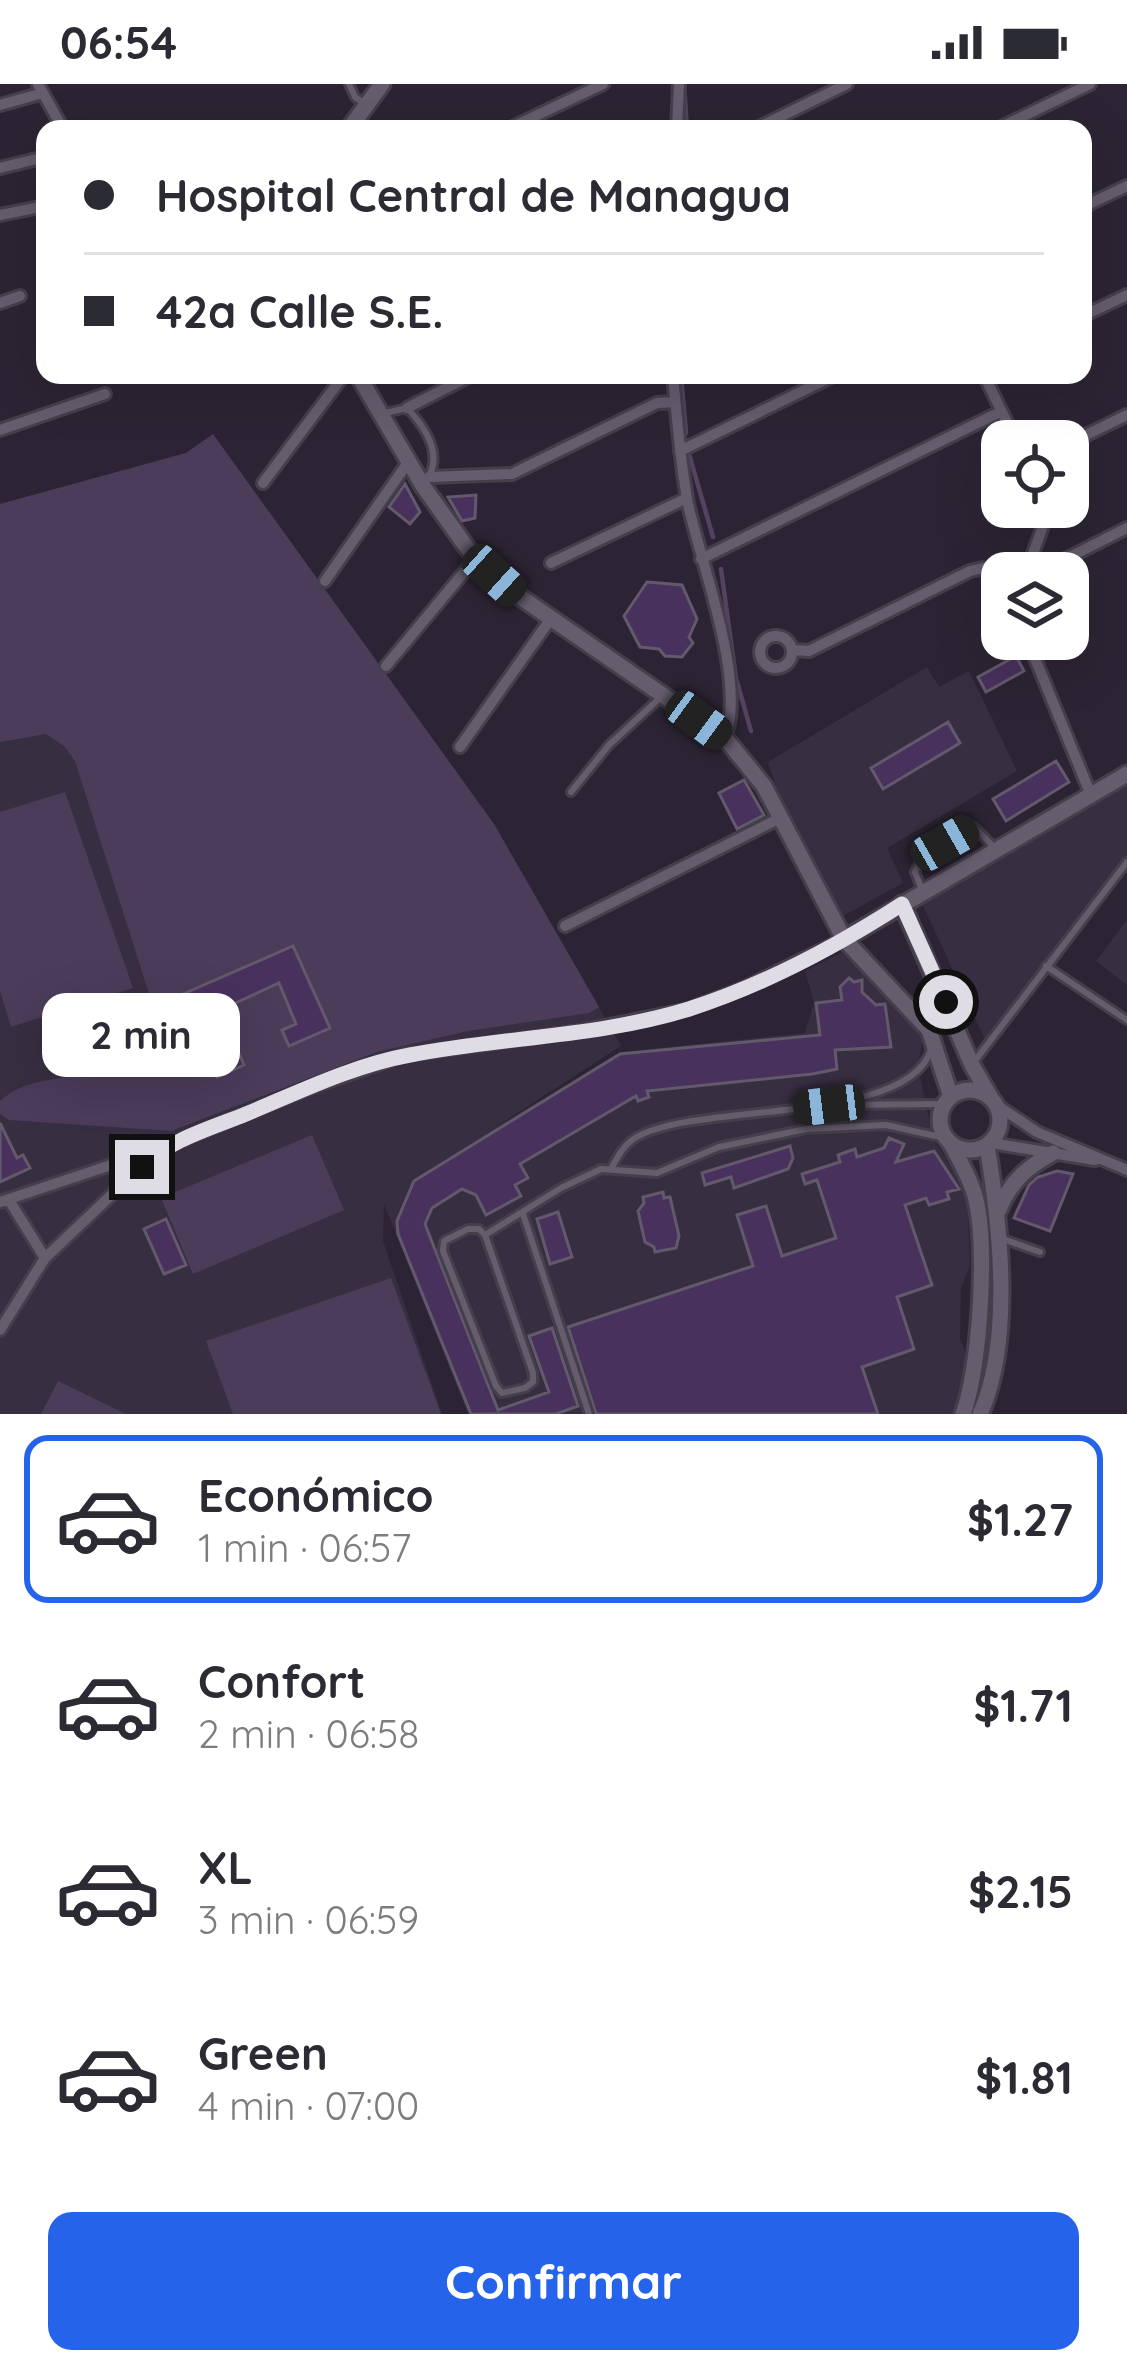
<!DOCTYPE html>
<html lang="es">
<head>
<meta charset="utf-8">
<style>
  :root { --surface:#fff; --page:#f7f7f7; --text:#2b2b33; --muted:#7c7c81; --line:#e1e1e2; --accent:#2563eb }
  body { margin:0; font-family:Quicksand,sans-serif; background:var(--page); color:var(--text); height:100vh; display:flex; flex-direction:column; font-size:45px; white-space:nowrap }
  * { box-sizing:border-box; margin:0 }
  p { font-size:39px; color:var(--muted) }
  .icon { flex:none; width:66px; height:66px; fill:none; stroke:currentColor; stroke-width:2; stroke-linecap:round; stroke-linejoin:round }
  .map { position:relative; height:1330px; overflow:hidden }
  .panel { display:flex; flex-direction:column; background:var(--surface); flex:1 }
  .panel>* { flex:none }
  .hud { position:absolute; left:36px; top:36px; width:1056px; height:264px; border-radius:24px; box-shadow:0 12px 48px #0002; display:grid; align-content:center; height:264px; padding:0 48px; background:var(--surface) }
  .fabs { position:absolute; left:981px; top:336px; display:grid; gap:24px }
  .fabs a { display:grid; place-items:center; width:108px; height:108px; border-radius:24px; background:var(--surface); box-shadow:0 12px 48px #0002; font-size:60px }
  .end { position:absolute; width:54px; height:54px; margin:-27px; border:15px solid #e0dce6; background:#111; box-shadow:0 0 0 6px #111 }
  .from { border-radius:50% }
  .bubble { position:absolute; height:84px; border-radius:24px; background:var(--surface); box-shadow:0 12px 48px #0002; font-size:39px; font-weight:700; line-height:84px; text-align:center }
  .car { position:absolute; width:36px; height:72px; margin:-36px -18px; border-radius:15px; box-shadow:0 0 9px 3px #0007; background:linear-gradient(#222 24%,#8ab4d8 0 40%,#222 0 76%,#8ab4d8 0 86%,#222 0) }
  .hud b { display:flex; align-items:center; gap:42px; height:114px; font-size:45px }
  .hud b+b { border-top:3px solid var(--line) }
  .hud i { width:30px; height:30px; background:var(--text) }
  ul { padding:21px 0 0; list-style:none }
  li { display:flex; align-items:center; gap:36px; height:168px; margin:0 24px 18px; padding:0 24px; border:6px solid transparent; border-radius:24px }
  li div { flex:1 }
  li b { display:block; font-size:45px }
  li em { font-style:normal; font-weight:700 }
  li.current { border-color:var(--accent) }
  li>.icon { width:108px; height:108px; stroke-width:1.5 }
  .button { display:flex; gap:24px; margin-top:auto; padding:24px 48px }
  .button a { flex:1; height:138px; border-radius:24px; background:var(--accent); color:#fff; font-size:48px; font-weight:700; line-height:138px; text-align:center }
  .status { display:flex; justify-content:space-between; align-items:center; height:84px; padding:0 60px; background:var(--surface); direction:ltr }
  .status svg { height:33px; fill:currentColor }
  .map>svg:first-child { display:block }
</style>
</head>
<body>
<div class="status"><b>06:54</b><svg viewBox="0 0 49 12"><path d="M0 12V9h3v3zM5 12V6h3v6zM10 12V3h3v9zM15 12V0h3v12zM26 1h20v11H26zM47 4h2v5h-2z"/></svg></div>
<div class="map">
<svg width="1127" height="1330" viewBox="0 0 1127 1330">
  <rect width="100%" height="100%" fill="#2c2434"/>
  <path fill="#382e42" d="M213,350L494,740L621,962L488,1048L620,968L805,949L814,918L805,887L841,869L924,946L918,983L933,1056L967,1104L970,1183L961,1204L960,1255L970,1278L957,1330H468L384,1120L383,1157L442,1330H0V420L186,369Z
    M927,583L939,603L969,587L1017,687L887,764L903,799L841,833L779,711L768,678Z
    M1127,698V784L985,956L922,819Z
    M1127,836V901L1096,877Z"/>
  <path fill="#4b3c5a" d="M213,350L494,740L599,923L589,929L468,947L377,968L171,1047L9,1036L0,1030V1017C29,991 64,998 98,985C124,976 140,960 159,941L75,677L64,662L46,650L0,658V420L186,369Z
    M65,708L133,904L11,943L0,907V728Z
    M312,1051L344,1126L193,1190L161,1114Z
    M391,1194L441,1330H233L206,1257Z
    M58,1297L126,1330H41Z"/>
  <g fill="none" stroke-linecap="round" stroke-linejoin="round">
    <path stroke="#534360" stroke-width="4.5" d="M684,0L687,45
      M681,291L686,349
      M689,370L713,453
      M721,485L736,594L751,647"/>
  </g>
  <path fill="#48315d" stroke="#62596b" stroke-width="3" d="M405,400L420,428L410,440L389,423Z
    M476,411L475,434L462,437L448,413Z
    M647,498L682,501L697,535L689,553L693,559L682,573L665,572L659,565L640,563L624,532Z
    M1016,572L1024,587L986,608L978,593Z
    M948,638L960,659L883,705L871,684Z
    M1056,677L1069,698L1006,737L993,715Z
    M744,696L764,731L737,745L719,709Z
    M293,862L330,944L289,962L282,946L296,940L279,899L220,926L244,981L217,993L181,911Z
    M849,894L854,898L862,896V908L876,921L885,920L891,963L835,966L837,985L812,990L647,1007L649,1013L638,1017L636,1012L520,1080L528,1094L515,1101L521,1112L486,1131L476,1111L462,1105L432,1124L425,1140L498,1326L549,1308L529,1252L552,1244L578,1322L556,1330H471L398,1150L397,1137L414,1097L620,970L820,951L816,919L842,916L840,903Z
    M0,1039L17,1074L23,1071L30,1084L0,1098Z
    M889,1054L904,1060L896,1078L934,1067L959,1105L947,1108L949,1115L929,1121L926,1114L905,1121L932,1201L897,1213L914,1265L862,1283L878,1330H596L568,1243L753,1182L737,1131L766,1122L782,1172L836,1154L817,1096L805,1100L802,1090L840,1078L838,1071L855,1065L857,1073L884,1064Z
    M790,1062L793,1074L788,1085L734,1104L731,1093L705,1101L702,1089Z
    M1057,1087L1073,1090L1050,1147L1014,1134L1029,1101L1038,1093Z
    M663,1108L664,1114L670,1113L679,1152L676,1164L655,1168L654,1163L645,1158L638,1127L644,1119L643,1113Z
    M558,1128L572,1173L550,1180L537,1135Z
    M166,1135L186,1181L164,1190L144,1145Z"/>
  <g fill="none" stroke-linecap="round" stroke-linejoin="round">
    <defs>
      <path id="lane" d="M349,0L355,13L365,20
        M385,329L407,324C424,342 442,368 429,392
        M571,708L609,661L662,612
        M922,806L915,788L922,773L974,743L993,762
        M1046,882L1127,936
        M974,978L1127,778
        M834,1021L944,1020
        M612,1083C618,1072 624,1061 635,1054C696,1017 906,1042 931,966
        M523,1130L589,1330
        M468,1145H479L485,1151L533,1289V1298L525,1304L502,1309L496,1302L443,1167L444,1157Z
        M485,1151L561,1104L601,1085L657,1089L719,1063L806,1045L886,1041L945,1054
        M1003,1155L1040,1168"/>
      <path id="street" d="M38,0L63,45
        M0,21L43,9
        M508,45L603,0
        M677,45L679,0
        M755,45L847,0
        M997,45L1090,0
        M0,84L45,73
        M1083,123L1127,102
        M0,131L45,122
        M0,219L20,212
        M1083,232L1127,211
        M673,291C677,334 680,377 688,420C701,480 747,598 725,654
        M984,291L1016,357
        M407,324L472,291
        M0,346L105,310
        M1068,360L1127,331
        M680,367L835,291
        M429,393L512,390L657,319L675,318
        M263,399L344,291
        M701,475L1000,328
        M551,479L687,414
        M1026,489L1044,439L1043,423
        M1038,489L1127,444
        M325,497L409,377
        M760 568a16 16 0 1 1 32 0a16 16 0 1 1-32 0Z
        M1027,555L1091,711
        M793,566L809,567L970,487L983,484L1002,497
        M386,582L475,475
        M460,663L552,533
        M565,842L778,735
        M998,1022L1037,1048L1127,1086
        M991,1059L1095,1076
        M9,1116L45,1174
        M0,1118L156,1066
        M0,1246L45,1174L161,1064L312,1003L405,971L580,947L689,925L744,904L844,855"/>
      <path id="secondary" d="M349,45L382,0
        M358,291L423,402L475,475L513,508L725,654L764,702L844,855L929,946L951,1013
        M902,820L972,981L991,1014
        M844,855L1127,690
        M940 1036a30 30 0 1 1 60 0a30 30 0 1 1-60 0Z
        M951,1060C960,1077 970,1094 975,1112C988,1159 980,1285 963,1330
        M999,1126C1010,1098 1027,1083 1053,1069
        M980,1330C1013,1258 1000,1139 987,1062"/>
    </defs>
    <use href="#lane" stroke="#453f4c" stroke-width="12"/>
    <use href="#street" stroke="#453f4c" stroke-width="16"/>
    <use href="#secondary" stroke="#453f4c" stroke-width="21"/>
    <use href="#lane" stroke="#655c6e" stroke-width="6"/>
    <use href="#street" stroke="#655c6e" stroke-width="10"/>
    <use href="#secondary" stroke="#655c6e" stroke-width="15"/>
  </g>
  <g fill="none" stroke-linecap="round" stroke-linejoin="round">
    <path stroke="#e0dce6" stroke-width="15" d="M142,1083C171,1055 209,1045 246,1030C299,1008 354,981 410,971C502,953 599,953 689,925C764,901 837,862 902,820L946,918"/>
  </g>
</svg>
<div class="fabs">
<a><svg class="icon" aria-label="locate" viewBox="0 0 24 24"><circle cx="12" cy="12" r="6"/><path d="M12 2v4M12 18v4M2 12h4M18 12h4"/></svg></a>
<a><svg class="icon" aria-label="layers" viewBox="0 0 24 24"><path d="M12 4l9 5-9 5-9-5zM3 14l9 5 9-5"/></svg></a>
</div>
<i class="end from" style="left:946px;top:918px"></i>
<i class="end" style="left:142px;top:1083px"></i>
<div class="bubble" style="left:42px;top:909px;width:198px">2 min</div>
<i class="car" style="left:494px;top:491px;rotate:132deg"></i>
<i class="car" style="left:699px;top:636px;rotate:126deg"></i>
<i class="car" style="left:945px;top:759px;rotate:60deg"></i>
<i class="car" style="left:829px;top:1021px;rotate:263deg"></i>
<div class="hud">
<b><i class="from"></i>Hospital Central de Managua</b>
<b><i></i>42a Calle S.E.</b>
</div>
</div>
<section class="panel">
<ul>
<li class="current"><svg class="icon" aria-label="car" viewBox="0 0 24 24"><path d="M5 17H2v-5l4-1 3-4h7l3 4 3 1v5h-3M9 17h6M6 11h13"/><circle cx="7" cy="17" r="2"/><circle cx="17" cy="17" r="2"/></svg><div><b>Económico</b><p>1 min · 06:57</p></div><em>$1.27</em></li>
<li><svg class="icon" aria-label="car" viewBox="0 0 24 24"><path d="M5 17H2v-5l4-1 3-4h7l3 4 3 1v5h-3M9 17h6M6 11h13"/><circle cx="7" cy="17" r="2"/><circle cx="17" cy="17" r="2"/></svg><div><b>Confort</b><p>2 min · 06:58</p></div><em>$1.71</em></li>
<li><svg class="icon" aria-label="car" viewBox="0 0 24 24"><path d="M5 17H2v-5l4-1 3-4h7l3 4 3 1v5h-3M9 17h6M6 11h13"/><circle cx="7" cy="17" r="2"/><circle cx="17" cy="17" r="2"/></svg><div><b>XL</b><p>3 min · 06:59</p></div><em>$2.15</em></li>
<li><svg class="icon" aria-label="car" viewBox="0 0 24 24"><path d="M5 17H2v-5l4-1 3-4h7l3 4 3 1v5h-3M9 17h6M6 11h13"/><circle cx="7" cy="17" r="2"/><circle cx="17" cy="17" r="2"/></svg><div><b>Green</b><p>4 min · 07:00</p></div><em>$1.81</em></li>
</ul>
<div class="button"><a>Confirmar</a></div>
</section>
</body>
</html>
